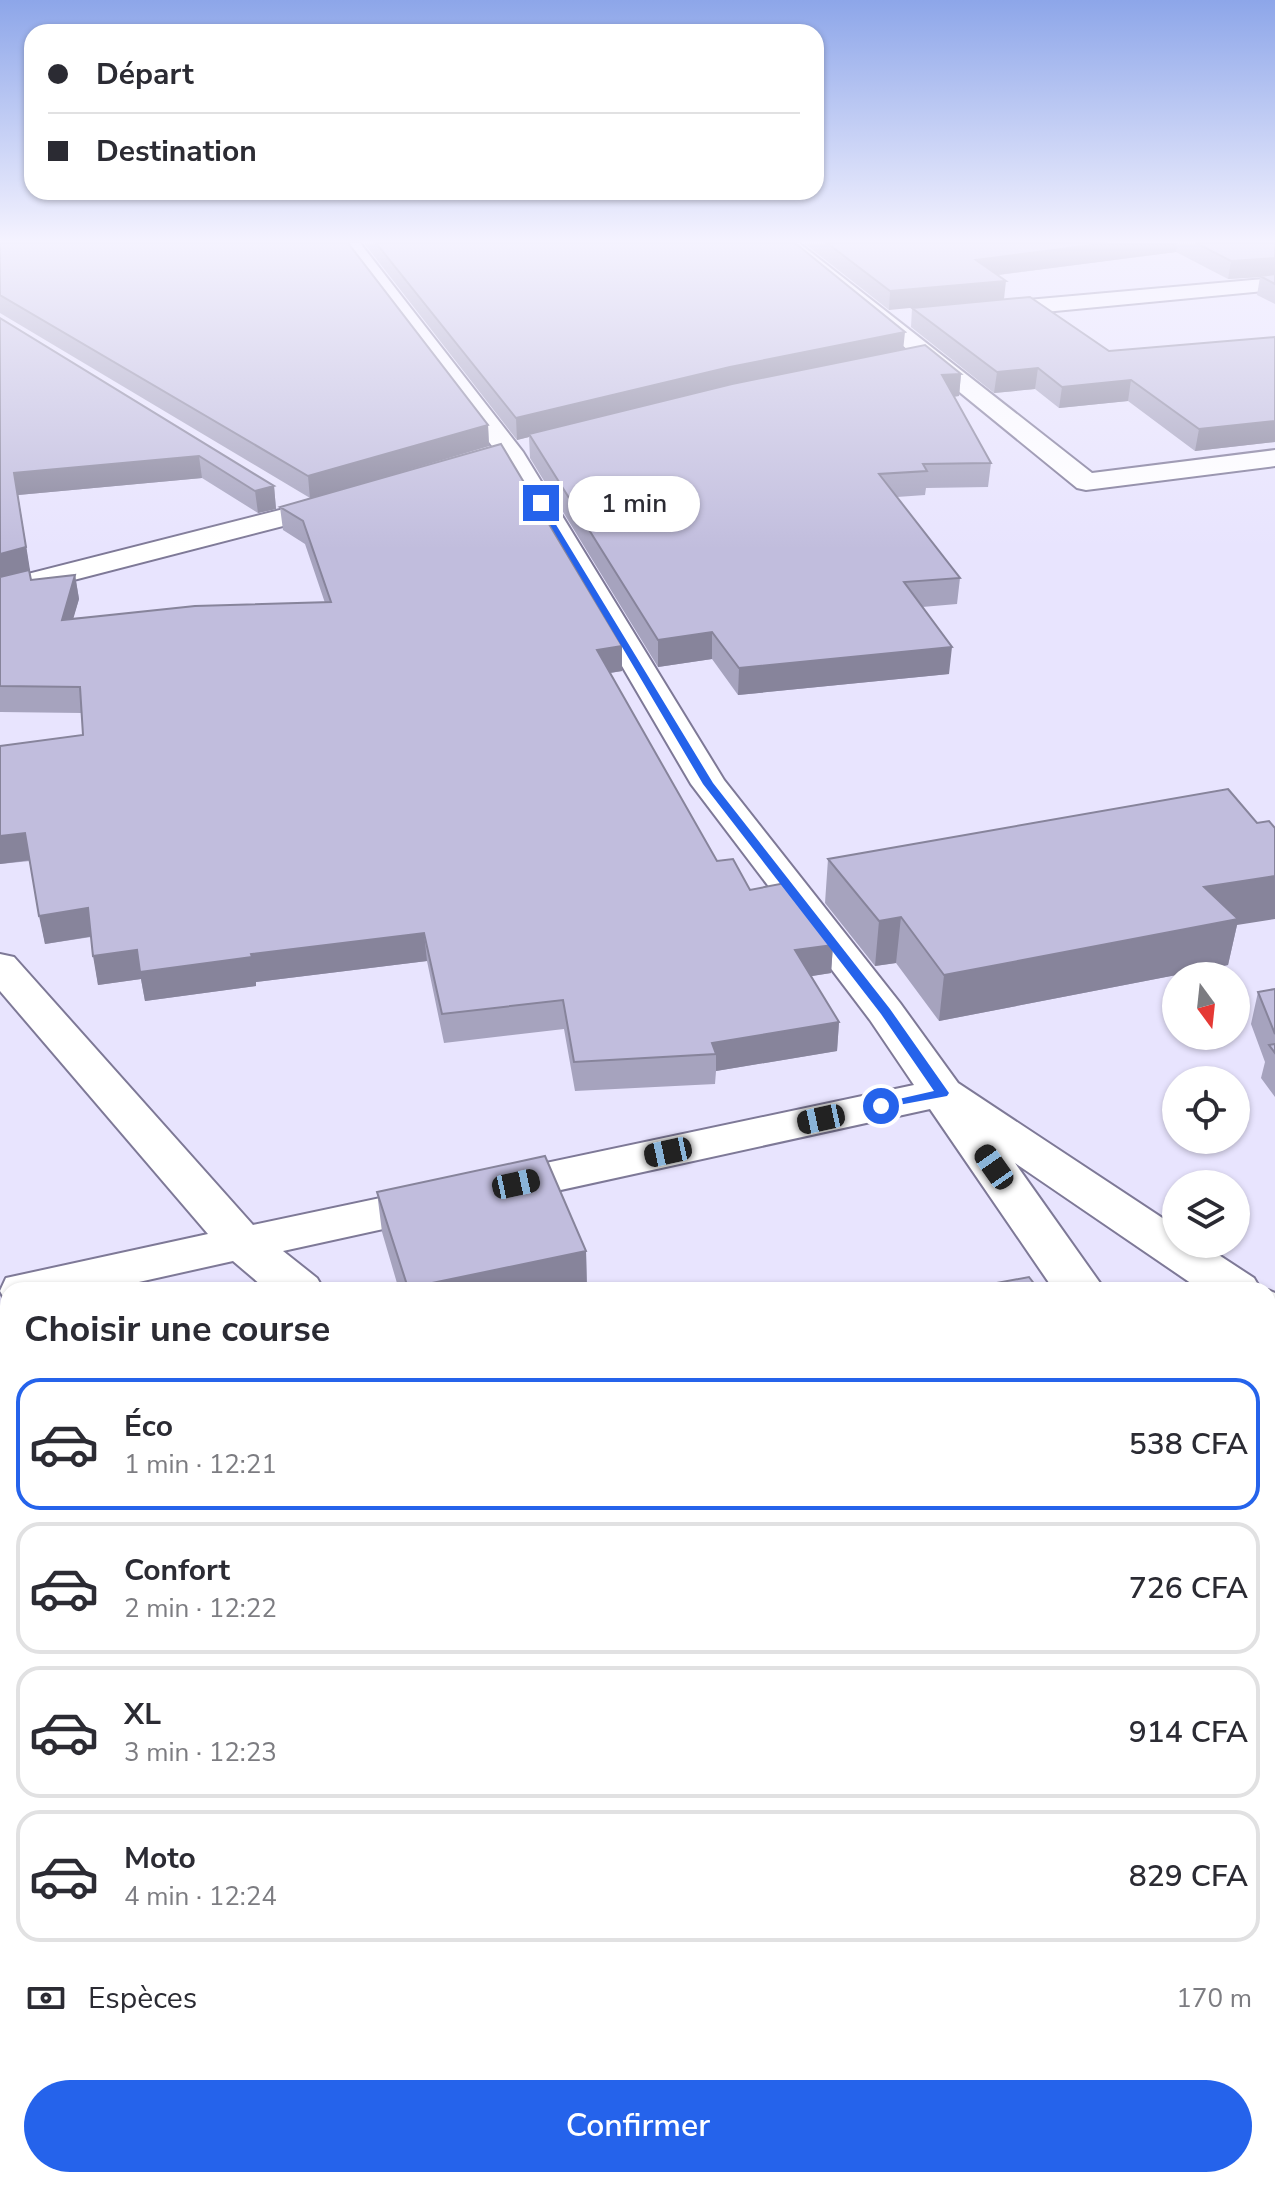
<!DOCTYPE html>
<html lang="fr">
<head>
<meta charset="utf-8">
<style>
  :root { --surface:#fff; --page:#f2f2f3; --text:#2b2b33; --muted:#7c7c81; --line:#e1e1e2; --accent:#2563eb }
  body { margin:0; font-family:"Nunito Sans",sans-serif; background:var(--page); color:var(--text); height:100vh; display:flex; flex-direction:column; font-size:30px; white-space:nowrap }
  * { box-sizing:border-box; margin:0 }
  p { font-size:26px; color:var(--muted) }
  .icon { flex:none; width:44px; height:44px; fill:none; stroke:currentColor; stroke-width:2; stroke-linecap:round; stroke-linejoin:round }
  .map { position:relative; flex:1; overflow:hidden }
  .side { position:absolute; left:0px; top:1282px; width:1276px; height:906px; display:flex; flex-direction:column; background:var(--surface); border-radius:24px 24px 0 0; box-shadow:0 2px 6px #0004 }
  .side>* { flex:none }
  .top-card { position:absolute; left:24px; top:24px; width:800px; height:176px; border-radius:24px; box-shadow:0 2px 6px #0004; display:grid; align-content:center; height:176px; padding:0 24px; background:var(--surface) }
  .needle { width:52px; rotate:165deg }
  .tools { position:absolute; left:1162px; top:962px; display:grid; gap:16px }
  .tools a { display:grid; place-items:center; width:88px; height:88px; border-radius:50%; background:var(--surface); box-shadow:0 2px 6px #0004; font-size:40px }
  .end { position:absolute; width:36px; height:36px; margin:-18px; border:10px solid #2563eb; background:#fff; box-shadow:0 0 0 4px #fff }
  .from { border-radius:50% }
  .bubble { position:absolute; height:56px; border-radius:28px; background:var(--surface); box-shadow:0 2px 6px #0004; font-size:26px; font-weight:600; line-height:56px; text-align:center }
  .car { position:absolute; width:24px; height:48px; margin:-24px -12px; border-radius:10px; box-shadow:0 0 6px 2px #0007; background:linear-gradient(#222 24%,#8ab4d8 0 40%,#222 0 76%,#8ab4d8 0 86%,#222 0) }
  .top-card b { display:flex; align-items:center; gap:28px; height:76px; font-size:30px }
  .top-card b+b { border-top:2px solid var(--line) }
  .top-card i { width:20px; height:20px; background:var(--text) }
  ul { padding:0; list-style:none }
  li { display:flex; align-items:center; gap:24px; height:132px; margin:0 16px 12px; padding:0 8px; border:4px solid var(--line); border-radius:24px }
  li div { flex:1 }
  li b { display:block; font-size:30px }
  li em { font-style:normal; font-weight:600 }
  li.on { border-color:var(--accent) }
  li>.icon { width:72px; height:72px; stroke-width:1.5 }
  h2 { padding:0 24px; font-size:36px; line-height:96px }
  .pay { display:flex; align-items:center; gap:20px; height:88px; padding:0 24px; font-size:30px }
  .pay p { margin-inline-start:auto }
  .cta { display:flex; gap:16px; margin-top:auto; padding:16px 24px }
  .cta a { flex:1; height:92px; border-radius:48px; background:var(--accent); color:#fff; font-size:32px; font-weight:600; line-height:92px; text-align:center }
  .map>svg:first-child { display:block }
</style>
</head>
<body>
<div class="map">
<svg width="1275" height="2187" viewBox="0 0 1275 2187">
  <rect width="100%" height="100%" fill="#e8e4fe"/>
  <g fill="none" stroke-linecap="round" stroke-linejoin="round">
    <defs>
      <path id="minor" d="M340,243H360L523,452L724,780L900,1003L958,1083L1176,1227V1244H1202L1254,1278L1261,1290H1201L1015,1163L1105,1290H1054L930,1109L283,1251L317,1278L324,1290H267L233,1261L103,1290H8L6,1302L0,1291L6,1278L208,1234L0,991V954L14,957L253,1225L914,1085L870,1020L691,784L498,454Z
        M777,243H799L1092,473L1275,450V466L1086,490L1077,488Z
        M1275,278V290L981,318L970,311L981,304Z
        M339,495L349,497L353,503L349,509L0,599V581Z
        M1268,1290L1275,1293V1330L1268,1328Z
        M1268,1534L1275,1537V1590L1268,1588Z
        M1268,2128L1275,2131V2187H1240L1237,2180H1268Z
        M8,2155V2180H76L73,2187H0V2159Z"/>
    </defs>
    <use href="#minor" stroke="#7e7997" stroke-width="4"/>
    <use href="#minor" fill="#fff" fill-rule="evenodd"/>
  </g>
  <path fill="#a6a3be" d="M0,243L488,425L489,446L368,482L622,646V671L610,673L717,861L750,890L833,945L831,973L811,976L839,1022L837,1051L716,1071L715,1084L575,1091L564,1029L444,1043L427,961L256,982V986L145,1001L141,979L98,985L91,937L45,944L30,861L0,864V746L83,735L82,713L0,712V318L274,486L276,509L258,513L202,478L18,495L31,580L75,575L79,599L73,618L325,603L305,544L283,530L280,507L310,498L0,313Z
    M364,243H795L903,350L961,374L959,396L954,397L991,463L988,487L926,488L925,495L897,497L960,578L957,604L922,607L949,674L738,695L712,659L658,667L530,458L529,437L517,440Z
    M804,243H1275V304L1257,295L1260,277L1228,279L1176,252L998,275L889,310Z
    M912,308L1109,351L1275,337V442L1195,451L1128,401L1059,408L1035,389L994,393L911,327Z
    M828,859L1237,925L1228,965L939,1021L896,963L875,966L825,903Z
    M1275,989V1097L1261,1078L1265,1062L1251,1024L1258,992Z
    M377,1192L586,1251L587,1290H399L382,1232Z"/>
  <path fill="#87849b" d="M1108,243H1177L1176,252L974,278L976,260Z
    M1275,258V276L1228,279L1231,261Z
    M1006,281L1004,299L889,310L890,291Z
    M905,332L903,351L529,434V437L517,440L516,418L730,367Z
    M1038,368L1035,389L994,393L997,372Z
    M961,374L959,396L940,398L942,375Z
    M1131,380L1128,401L1059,408L1062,387Z
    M1275,421V442L1195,451L1199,429Z
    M488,425L489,446L310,499L308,476Z
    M199,456L202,478L18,495L30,570L0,579V554L14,473Z
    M274,486L276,509L258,513L255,491Z
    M75,575L79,599L66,644L62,620Z
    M712,632V659L658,667V640Z
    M622,646V671L597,675V650Z
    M952,647L949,674L738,695L739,668Z
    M25,833L31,860L0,864V836Z
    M1275,876V919L1237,925L1228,965L939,1021L944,975L1204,887Z
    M88,908L94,936L45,944L39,916Z
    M901,917L896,963L875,966L879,921Z
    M424,933L427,961L256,982V986L145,1001L141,979L98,985L93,956L137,950L251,954Z
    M833,945L831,973L794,979L795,950Z
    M839,1022L837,1051L716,1071V1054L712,1043Z
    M586,1251L587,1290H408V1288Z
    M8,1621V1664L0,1666V1623Z"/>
  <path fill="#c1bddd" stroke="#87849b" stroke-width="2" d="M0,243H348L488,425L308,476L0,295Z
    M376,243H795L905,332L730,367L516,418Z
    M827,243H1108L976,260L1006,281L890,291Z
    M1196,243H1275V258L1231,261Z
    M1275,274V284L1260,276Z
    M1030,297L1109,351L1275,337V421L1199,429L1131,380L1062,387L1038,368L997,372L912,308Z
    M0,318L274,486L255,491L199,456L14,473L26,547L0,554Z
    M925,345L961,374L942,375L991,463L923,464L927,471L879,474L960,578L904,582L952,647L739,668L712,632L658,640L529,434L732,384Z
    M501,444L622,646L597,650L717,861L733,859L750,890L785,883L833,945L795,950L839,1022L712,1043L716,1054L574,1062L563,1000L442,1014L424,933L251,954L252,957L140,972L137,950L93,956L88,908L39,916L25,833L0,836V746L83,735L80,687L0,686V577L29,570L31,580L75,575L62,620L195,606L331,602L303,521L280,507Z
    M1228,789L1257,823L1269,821L1275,828V876L1204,887L1238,919L944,975L901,917L879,921L828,859Z
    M1275,989V1034L1258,992Z
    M1275,1044V1053L1269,1045Z
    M545,1156L586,1251L408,1288L377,1192Z
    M1029,1277L1039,1290H959Z
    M4,1552V1557L8,1556V1621L0,1623V1553Z
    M441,2180H852L854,2187H442Z"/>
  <linearGradient id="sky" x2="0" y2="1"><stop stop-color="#8da6e9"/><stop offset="0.44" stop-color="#f5f3ff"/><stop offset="1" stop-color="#f5f3ff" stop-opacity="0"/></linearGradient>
  <rect width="1275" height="549" fill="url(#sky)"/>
  <path fill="#2563eb" d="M541,500L713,783L890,1009L949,1093L947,1096L877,1109V1104L934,1091L881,1014L703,784L537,503Z"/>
</svg>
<div class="tools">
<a><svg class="needle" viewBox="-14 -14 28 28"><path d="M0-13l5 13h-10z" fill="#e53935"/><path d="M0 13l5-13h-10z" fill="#7c7c81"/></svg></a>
<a><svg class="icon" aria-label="locate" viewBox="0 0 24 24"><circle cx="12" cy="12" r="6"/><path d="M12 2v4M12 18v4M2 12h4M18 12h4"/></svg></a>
<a><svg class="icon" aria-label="layers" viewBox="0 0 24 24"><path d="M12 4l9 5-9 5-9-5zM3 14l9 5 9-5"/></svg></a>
</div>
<i class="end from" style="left:881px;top:1106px"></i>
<i class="end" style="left:541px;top:503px"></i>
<div class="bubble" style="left:568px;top:476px;width:132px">1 min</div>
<i class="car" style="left:821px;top:1119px;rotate:258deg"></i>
<i class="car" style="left:668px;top:1152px;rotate:258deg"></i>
<i class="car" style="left:994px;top:1167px;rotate:325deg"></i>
<i class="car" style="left:516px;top:1184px;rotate:78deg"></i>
<div class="top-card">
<b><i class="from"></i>Départ</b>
<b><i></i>Destination</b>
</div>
<section class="side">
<h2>Choisir une course</h2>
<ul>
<li class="on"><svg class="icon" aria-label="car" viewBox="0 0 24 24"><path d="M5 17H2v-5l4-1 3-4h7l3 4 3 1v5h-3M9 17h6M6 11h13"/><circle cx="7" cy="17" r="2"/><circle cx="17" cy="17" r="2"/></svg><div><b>Éco</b><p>1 min · 12:21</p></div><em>538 CFA</em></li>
<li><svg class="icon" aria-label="car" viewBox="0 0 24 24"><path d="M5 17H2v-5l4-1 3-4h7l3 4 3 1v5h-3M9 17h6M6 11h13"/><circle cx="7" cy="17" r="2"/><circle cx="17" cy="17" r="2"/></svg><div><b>Confort</b><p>2 min · 12:22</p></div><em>726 CFA</em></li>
<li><svg class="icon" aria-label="car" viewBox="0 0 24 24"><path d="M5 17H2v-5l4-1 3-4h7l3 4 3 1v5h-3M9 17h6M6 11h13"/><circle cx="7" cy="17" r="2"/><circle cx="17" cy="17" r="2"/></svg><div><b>XL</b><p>3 min · 12:23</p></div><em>914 CFA</em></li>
<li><svg class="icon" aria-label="car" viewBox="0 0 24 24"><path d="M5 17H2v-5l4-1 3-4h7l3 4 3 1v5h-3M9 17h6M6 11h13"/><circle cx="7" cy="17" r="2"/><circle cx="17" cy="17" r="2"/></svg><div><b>Moto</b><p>4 min · 12:24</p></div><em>829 CFA</em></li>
</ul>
<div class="pay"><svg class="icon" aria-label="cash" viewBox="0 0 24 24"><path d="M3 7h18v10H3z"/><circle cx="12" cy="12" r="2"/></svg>Espèces<p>170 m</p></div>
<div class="cta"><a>Confirmer</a></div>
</section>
</div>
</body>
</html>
